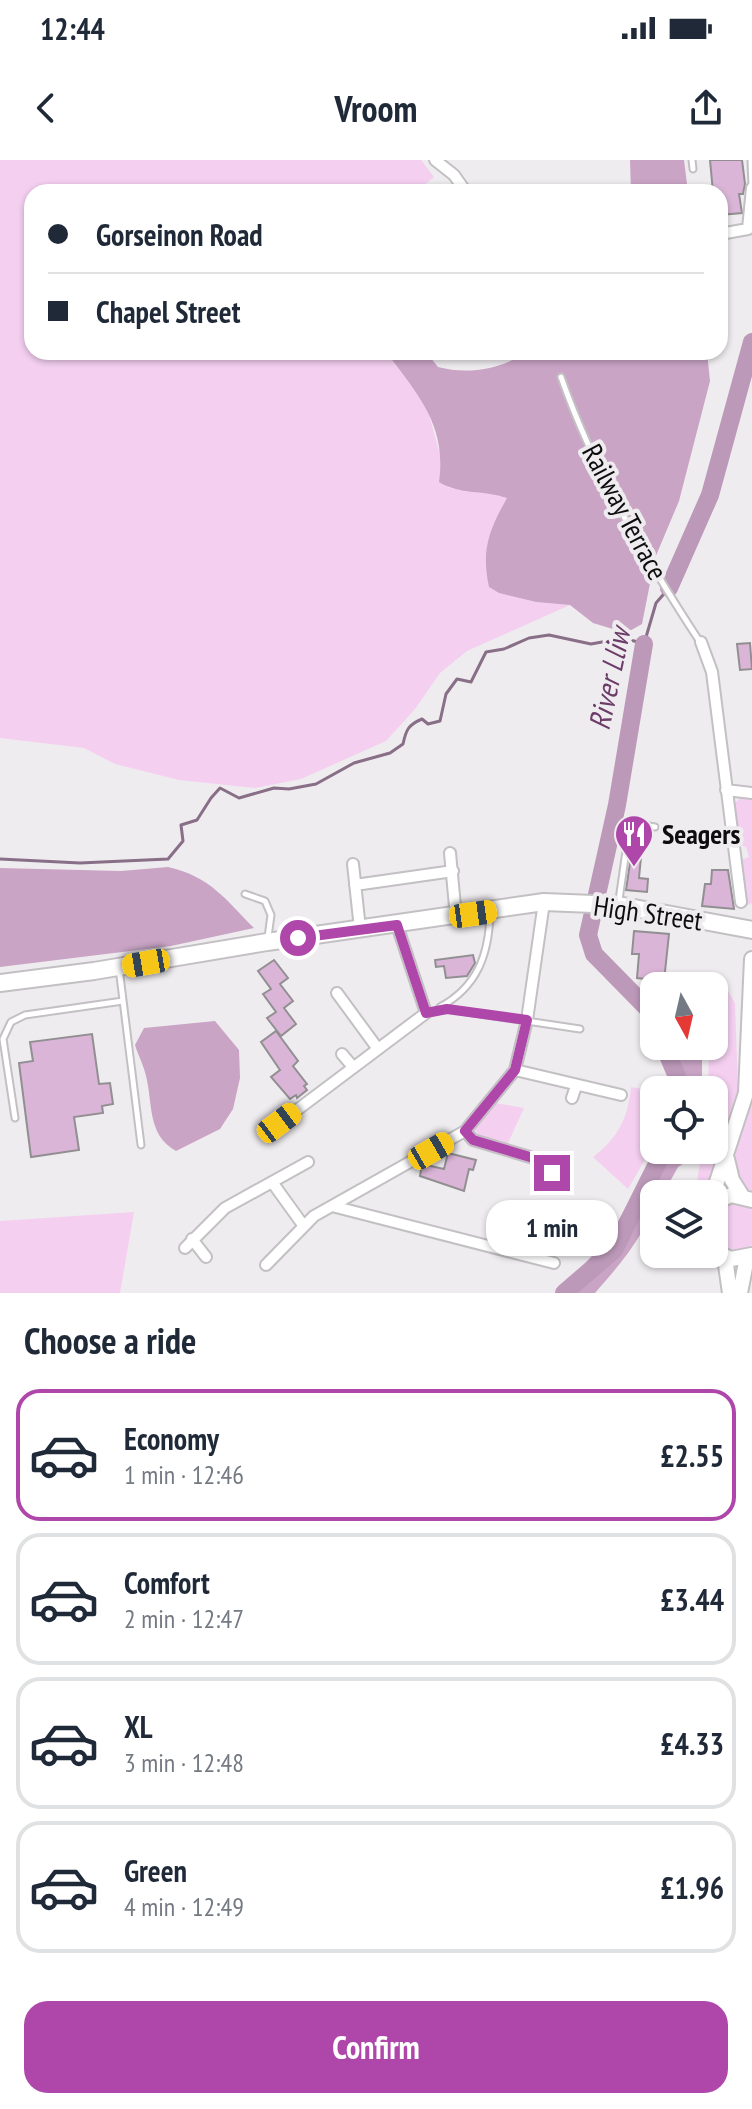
<!DOCTYPE html>
<html lang="en">
<head>
<meta charset="utf-8">
<style>
  :root { --surface:#fff; --page:#f6f6f7; --text:#1f2937; --muted:#747a83; --line:#e0e1e3; --accent:#af47aa }
  body { margin:0; font-family:"PT Sans Narrow",sans-serif; background:var(--page); color:var(--text); height:100vh; display:flex; flex-direction:column; font-size:30px; white-space:nowrap }
  * { box-sizing:border-box; margin:0 }
  p { font-size:26px; color:var(--muted) }
  .icon { flex:none; width:44px; height:44px; fill:none; stroke:currentColor; stroke-width:2; stroke-linecap:round; stroke-linejoin:round }
  .map { position:relative; height:1133px; overflow:hidden }
  .drawer { display:flex; flex-direction:column; background:var(--surface); flex:1 }
  .drawer>* { flex:none }
  .hud { position:absolute; left:24px; top:24px; width:704px; height:176px; border-radius:24px; box-shadow:0 2px 6px #0004; display:grid; align-content:center; height:176px; padding:0 24px; background:var(--surface) }
  .needle { width:52px; rotate:172deg }
  .controls { position:absolute; left:640px; top:812px; display:grid; gap:16px }
  .controls a { display:grid; place-items:center; width:88px; height:88px; border-radius:16px; background:var(--surface); box-shadow:0 2px 6px #0004; font-size:40px }
  .end { position:absolute; width:36px; height:36px; margin:-18px; border:10px solid #af47aa; background:#fff; box-shadow:0 0 0 4px #fff }
  .from { border-radius:50% }
  .bubble { position:absolute; height:56px; border-radius:24px; background:var(--surface); box-shadow:0 2px 6px #0004; font-size:26px; font-weight:600; line-height:56px; text-align:center }
  .car { position:absolute; width:24px; height:48px; margin:-24px -12px; border-radius:10px; box-shadow:0 0 6px 2px #0007; background:linear-gradient(#f5c518 24%,#345 0 40%,#f5c518 0 76%,#345 0 86%,#f5c518 0) }
  .hud b { display:flex; align-items:center; gap:28px; height:76px; font-size:30px }
  .hud b+b { border-top:2px solid var(--line) }
  .hud i { width:20px; height:20px; background:var(--text) }
  ul { padding:0; list-style:none }
  li { display:flex; align-items:center; gap:24px; height:132px; margin:0 16px 12px; padding:0 8px; border:4px solid var(--line); border-radius:24px }
  li div { flex:1 }
  li b { display:block; font-size:30px }
  li em { font-style:normal; font-weight:600 }
  li.on { border-color:var(--accent) }
  li>.icon { width:72px; height:72px; stroke-width:1.5 }
  h2 { padding:0 24px; font-size:36px; line-height:96px }
  .button { display:flex; gap:16px; margin-top:auto; padding:16px 24px }
  .button a { flex:1; height:92px; border-radius:24px; background:var(--accent); color:#fff; font-size:32px; font-weight:600; line-height:92px; text-align:center }
  .status { display:flex; justify-content:space-between; align-items:center; height:56px; padding:0 40px; background:var(--surface); direction:ltr }
  .status svg { height:22px; fill:currentColor }
  header { display:flex; justify-content:space-between; align-items:center; height:104px; padding:0 24px; background:var(--surface); font-size:36px; font-weight:600 }
  .map>svg:first-child { display:block }
</style>
</head>
<body>
<div class="status"><b>12:44</b><svg viewBox="0 0 49 12"><path d="M0 12V9h3v3zM5 12V6h3v6zM10 12V3h3v9zM15 12V0h3v12zM26 1h20v11H26zM47 4h2v5h-2z"/></svg></div>
<header><svg class="icon" aria-label="back" viewBox="0 0 24 24"><path d="M15 5l-7 7 7 7"/></svg>Vroom<svg class="icon" aria-label="share" viewBox="0 0 24 24"><path d="M12 15V3M7 8l5-5 5 5M5 13v7h14v-7"/></svg></header>
<div class="map">
<svg width="752" height="1133" viewBox="0 0 752 1133">
  <rect width="100%" height="100%" fill="#efecef"/>
  <path fill="#f4cff0" d="M0,0H421L434,17L416,32H32V192H386L427,247L449,328L490,332L507,337L499,433L536,442L570,445L467,491L440,513L415,549L386,581L301,619L255,628L179,620L115,604L84,588L0,578Z
    M741,638L752,640V743L745,746L739,704L741,700L749,697L746,687L738,684L733,644Z
    M716,819L722,821L735,843L738,930L706,1034H695L702,990H714V930H708L709,886H714V826H709Z
    M631,927L654,931V984L628,1029L593,997C618,978 628,958 631,927Z
    M752,939V1031L743,1028C726,993 740,974 752,939Z
    M495,943L524,948L508,983L479,976L474,968Z
    M731,1043L743,1044L752,1050V1085C738,1095 724,1092 714,1079C714,1062 712,1050 731,1043Z
    M134,1052L120,1133H0V1061Z"/>
  <path fill="#c9a4c5" d="M630,0H684L688,32H631Z
    M386,192H426L438,207C469,215 501,209 527,192H707L710,221L679,341L655,398L642,464L626,473L593,463L570,445L536,442L499,433L489,427C481,390 489,370 507,338C485,330 459,335 439,322C447,265 418,235 386,192Z
    M168,707C211,717 225,739 254,768L171,786L0,807V708L121,711Z
    M215,861L239,890L240,918L233,949L220,969L176,991C147,975 153,944 146,916C144,906 138,895 135,885L144,868Z
    M673,886H702V930H679L680,915Z
    M658,990H695L694,997L678,1007L663,1034H654C654,1067 616,1109 595,1133H558L610,1076Z"/>
  <g fill="none" stroke-linecap="round" stroke-linejoin="round">
    <path stroke="#886e86" stroke-width="3" d="M0,699L80,703L168,699L183,681L181,665L197,660L211,638L220,628L239,638L274,628L289,629L316,624L354,603L390,593L403,584C406,570 408,565 422,559L428,564L440,561L446,534L457,519L471,522L486,492L504,489L529,478L549,475L591,484L624,478L644,484L656,443L669,428"/>
    <path stroke="#bc98b9" stroke-width="18" d="M669,428L710,335L752,182
      M644,484L617,645L588,775L594,794L651,852L654,860
      M664,886L678,919L676,930
      M564,1133L614,1090L664,990"/>
  </g>
  <path fill="#dab5d7" stroke="#928f92" stroke-width="2" d="M710,0H742L745,24L743,34H739L742,53L720,55V32H713Z
    M750,483L752,509L740,510L737,484Z
    M631,696L641,697L639,718L648,719L647,732L626,730Z
    M712,710H728L734,749L702,746L705,724H711Z
    M634,771L669,774L664,821L637,818L639,794H632Z
    M473,795L475,803L467,816L446,818L444,806L436,807L435,800Z
    M274,800L288,818L280,824L293,841L284,848L296,864L281,876L267,858L276,852L263,834L271,829L258,811Z
    M276,871L298,901L293,906L307,924L304,926L307,930L297,938L296,935L290,939L271,917L280,910L261,882Z
    M92,874L99,924L110,923L113,944L102,946L103,953L74,957L79,990L31,997L19,903L33,901L30,882Z
    M448,993L476,1000L473,1010L469,1009L464,1031L420,1016L422,1004L444,1009Z"/>
  <g fill="none" stroke-linecap="round" stroke-linejoin="round">
    <defs>
      <path id="service" d="M692,0L693,9
        M751,0L752,27
        M561,217C594,311 645,398 700,482
        M245,734L265,741L271,755L268,777
        M619,740L630,663L655,667
        M119,808L141,985
        M440,847C477,827 489,795 490,753
        M427,853L447,849L580,869
        M15,958L3,879L11,862L25,855L123,841"/>
      <path id="minor" d="M435,0L454,15L466,32
        M720,74L748,69L752,28
        M701,482L712,512L741,742
        M726,630L752,633
        M450,693L456,757
        M353,704L360,769
        M355,725L453,711
        M337,833L378,889
        M342,894L353,907
        M515,910L621,935
        M572,938L576,926
        M269,971L426,853L397,765
        M465,971L473,980L550,1003L552,1013
        M272,1022L303,1065
        M332,1046L554,1103
        M192,1079L206,1097
        M185,1088L225,1048L308,1002
        M266,1105L314,1056L465,971L515,910L527,860L544,742"/>
      <path id="tertiary" d="M727,999L732,1020L742,1036
        M713,1034L746,933L752,799
        M714,1043L731,1035L752,1040
        M714,1091L731,1099L752,1095
        M725,1098L730,1133
        M740,1133L747,1097"/>
      <path id="primary" d="M0,823L94,811L267,782L544,742L618,745L752,770"/>
    </defs>
    <use href="#service" stroke="#c3c0c3" stroke-width="9"/>
    <use href="#minor" stroke="#c3c0c3" stroke-width="14"/>
    <use href="#tertiary" stroke="#c3c0c3" stroke-width="18"/>
    <use href="#primary" stroke="#c3c0c3" stroke-width="20"/>
    <use href="#service" stroke="#fff" stroke-width="5"/>
    <use href="#minor" stroke="#fff" stroke-width="10"/>
    <use href="#tertiary" stroke="#fff" stroke-width="14"/>
    <use href="#primary" stroke="#fff" stroke-width="16"/>
  </g>
  <g fill="none" stroke-linecap="round" stroke-linejoin="round">
    <path stroke="#af47aa" stroke-width="10" d="M298,778L397,765L426,853L447,849L527,860L515,910L465,971L473,980L550,1003L552,1013"/>
  </g>
  <defs>
    <symbol id="restaurant-pin" viewBox="-11 -11 22 30"><path d="M0 17L-7.5 6A9.5 9.5 0 1 1 7.5 6Z" fill="#af47aa" stroke="#efecef"/><path d="M-5-6h1v4h1v-4h1v4h1v-4h1v5L-1.5 .5V6h-2V.5L-5-1ZM5-6V6H3V1.5H1.5Q1.5-4 5-6Z" fill="#fff"/></symbol>
  </defs>
  <g fill-rule="evenodd">
    <use href="#restaurant-pin" x="612" y="652" width="44" height="60"/>
  </g>
  <g text-anchor="middle" stroke-width="8" stroke-linejoin="round" paint-order="stroke">
    <g font-size="28" fill="#0e0d0e" stroke="#efecef">
      <text transform="translate(625 352) rotate(62)" y="10">Railway Terrace</text>
      <text transform="translate(648 753) rotate(8)" y="10">High Street</text>
    </g>
    <g font-size="28" font-weight="bold" fill="#0e0d0e" stroke="#efecef" text-anchor="start">
      <text x="662" y="684">Seagers</text>
    </g>
    <g font-size="30" font-style="italic" fill="#6c3c69" stroke="#efecef">
      <text transform="translate(610 519) rotate(-78)" y="10">River Lliw</text>
    </g>
  </g>
</svg>
<div class="controls">
<a><svg class="needle" viewBox="-14 -14 28 28"><path d="M0-13l5 13h-10z" fill="#e53935"/><path d="M0 13l5-13h-10z" fill="#747a83"/></svg></a>
<a><svg class="icon" aria-label="locate" viewBox="0 0 24 24"><circle cx="12" cy="12" r="6"/><path d="M12 2v4M12 18v4M2 12h4M18 12h4"/></svg></a>
<a><svg class="icon" aria-label="layers" viewBox="0 0 24 24"><path d="M12 4l9 5-9 5-9-5zM3 14l9 5 9-5"/></svg></a>
</div>
<i class="end from" style="left:298px;top:778px"></i>
<i class="end" style="left:552px;top:1013px"></i>
<div class="bubble" style="left:486px;top:1040px;width:132px">1 min</div>
<i class="car" style="left:473px;top:754px;rotate:82deg"></i>
<i class="car" style="left:146px;top:803px;rotate:260deg"></i>
<i class="car" style="left:279px;top:963px;rotate:53deg"></i>
<i class="car" style="left:431px;top:991px;rotate:60deg"></i>
<div class="hud">
<b><i class="from"></i>Gorseinon Road</b>
<b><i></i>Chapel Street</b>
</div>
</div>
<section class="drawer">
<h2>Choose a ride</h2>
<ul>
<li class="on"><svg class="icon" aria-label="car" viewBox="0 0 24 24"><path d="M5 17H2v-5l4-1 3-4h7l3 4 3 1v5h-3M9 17h6M6 11h13"/><circle cx="7" cy="17" r="2"/><circle cx="17" cy="17" r="2"/></svg><div><b>Economy</b><p>1 min · 12:46</p></div><em>£2.55</em></li>
<li><svg class="icon" aria-label="car" viewBox="0 0 24 24"><path d="M5 17H2v-5l4-1 3-4h7l3 4 3 1v5h-3M9 17h6M6 11h13"/><circle cx="7" cy="17" r="2"/><circle cx="17" cy="17" r="2"/></svg><div><b>Comfort</b><p>2 min · 12:47</p></div><em>£3.44</em></li>
<li><svg class="icon" aria-label="car" viewBox="0 0 24 24"><path d="M5 17H2v-5l4-1 3-4h7l3 4 3 1v5h-3M9 17h6M6 11h13"/><circle cx="7" cy="17" r="2"/><circle cx="17" cy="17" r="2"/></svg><div><b>XL</b><p>3 min · 12:48</p></div><em>£4.33</em></li>
<li><svg class="icon" aria-label="car" viewBox="0 0 24 24"><path d="M5 17H2v-5l4-1 3-4h7l3 4 3 1v5h-3M9 17h6M6 11h13"/><circle cx="7" cy="17" r="2"/><circle cx="17" cy="17" r="2"/></svg><div><b>Green</b><p>4 min · 12:49</p></div><em>£1.96</em></li>
</ul>
<div class="button"><a>Confirm</a></div>
</section>
</body>
</html>
